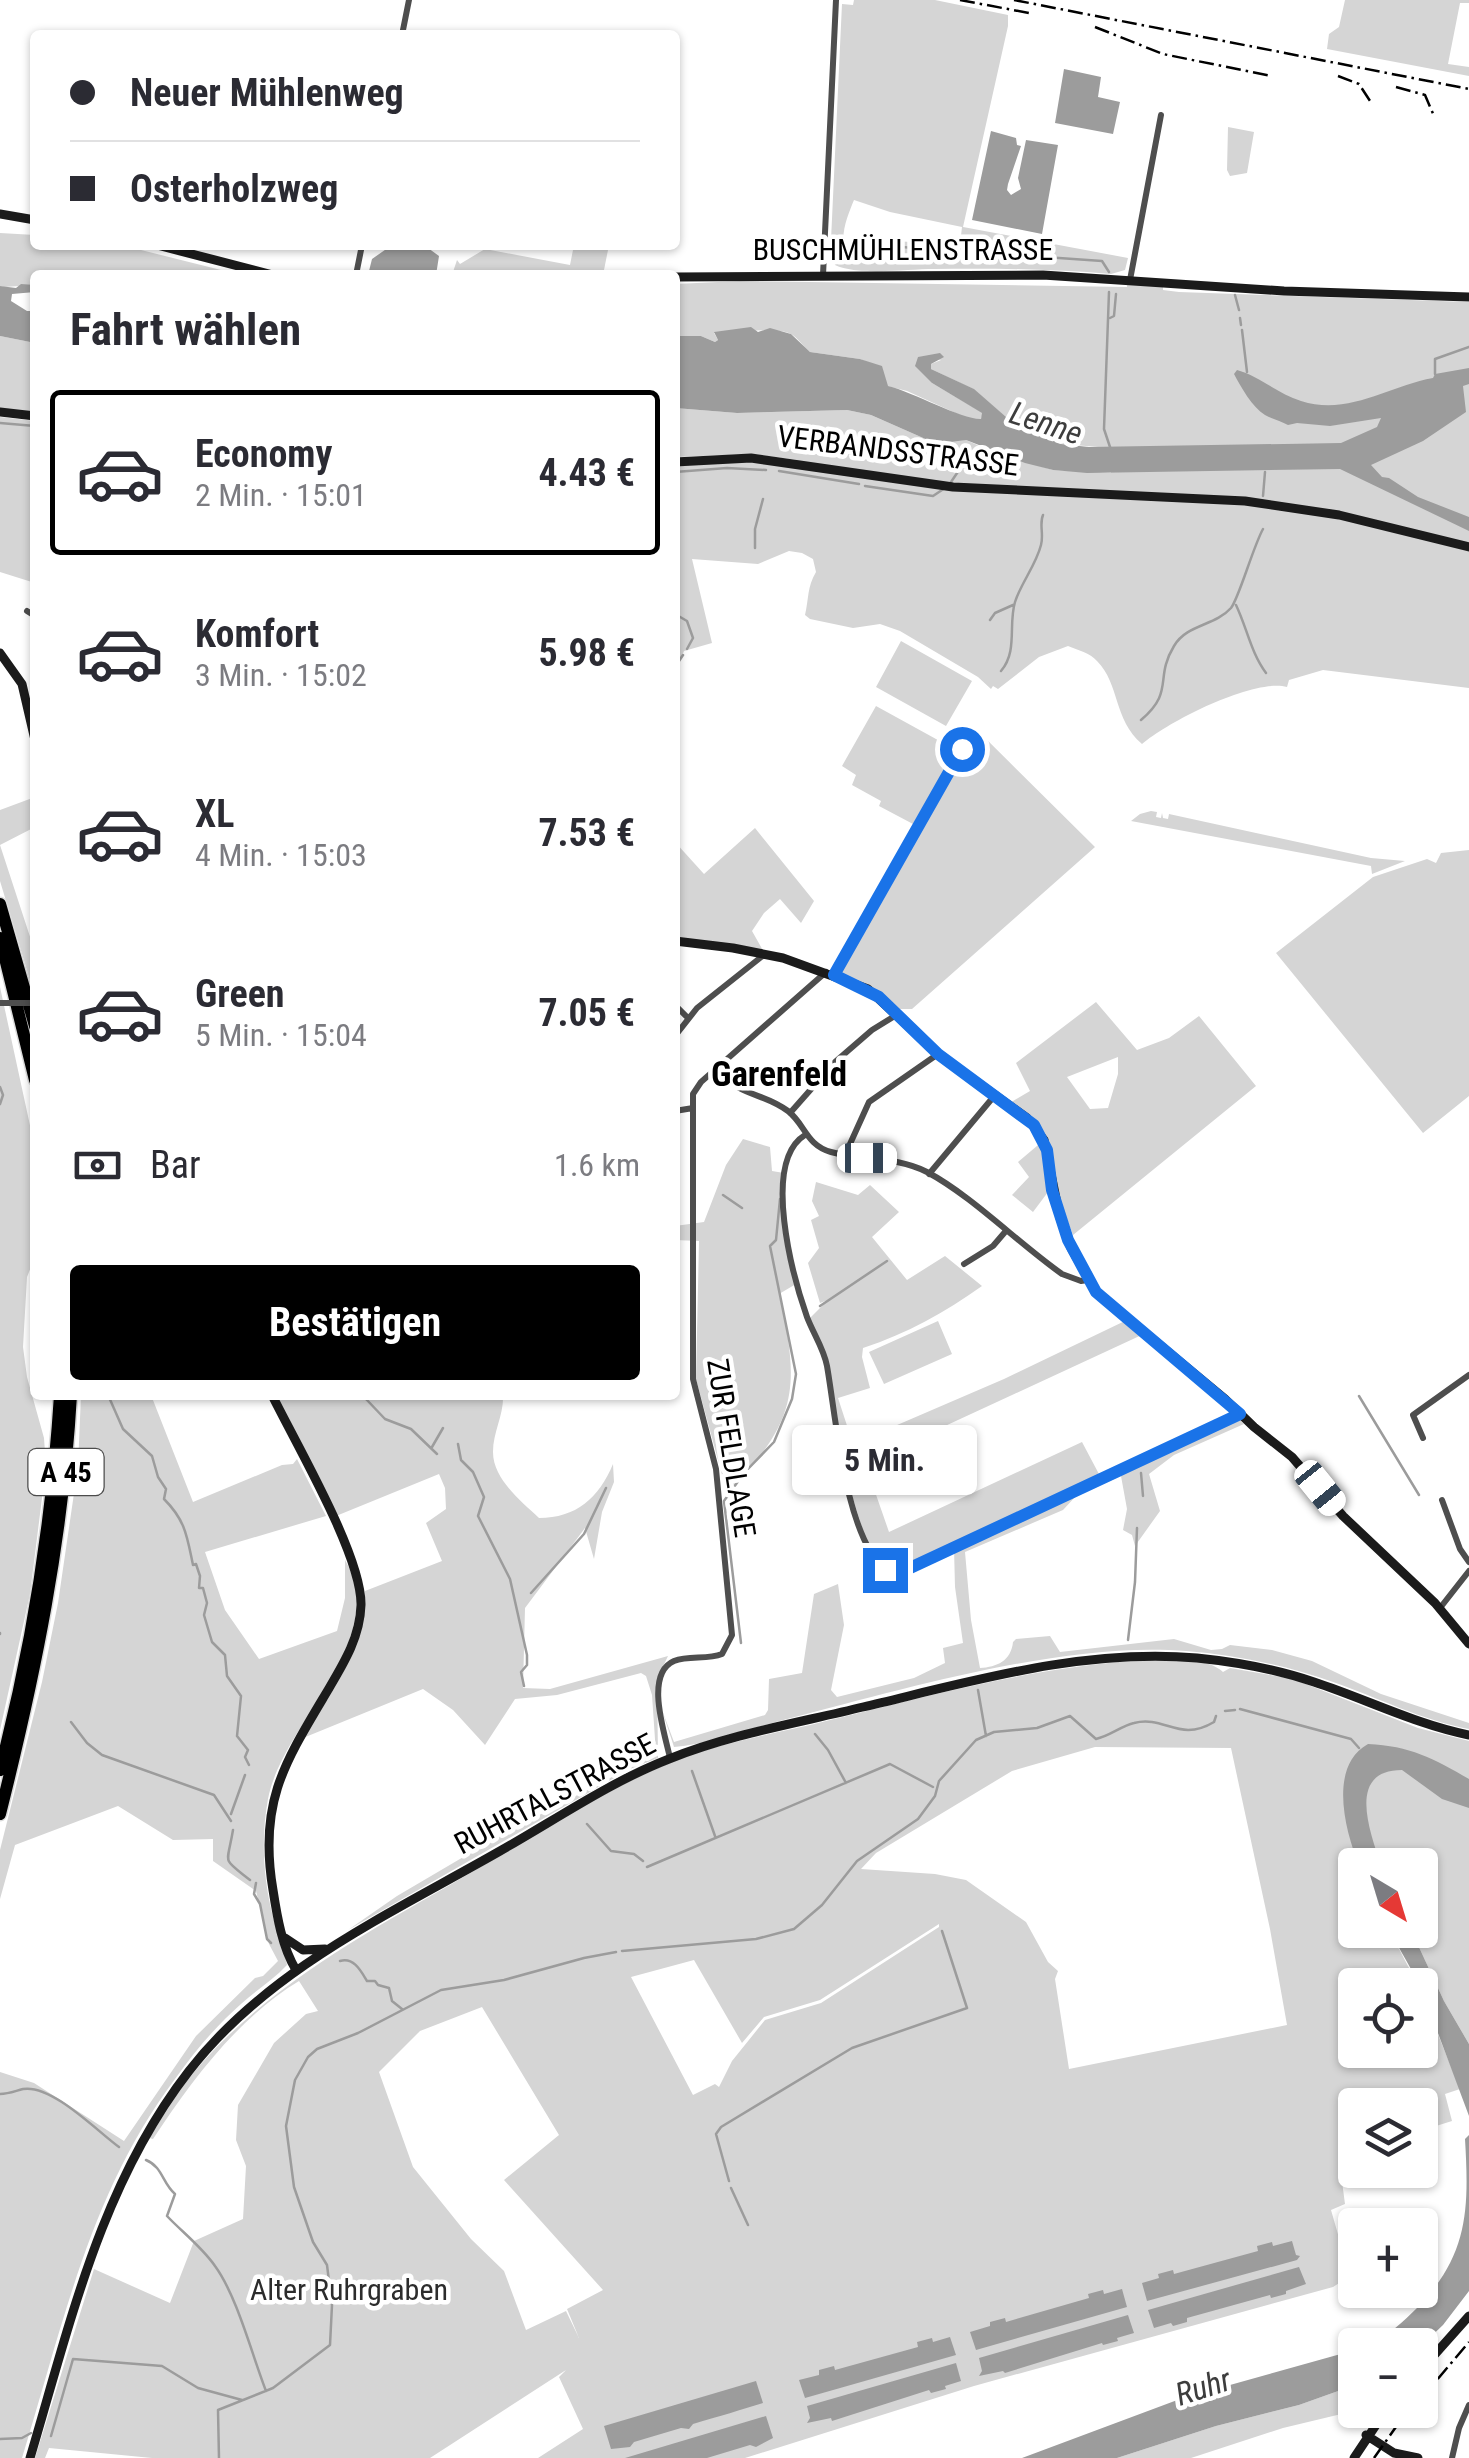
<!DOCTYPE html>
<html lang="de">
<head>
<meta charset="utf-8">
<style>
  :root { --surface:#fff; --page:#f2f2f3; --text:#2b2b33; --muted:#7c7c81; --line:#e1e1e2; --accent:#000 }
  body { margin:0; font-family:"Roboto Condensed",sans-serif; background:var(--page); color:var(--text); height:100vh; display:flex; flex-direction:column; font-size:38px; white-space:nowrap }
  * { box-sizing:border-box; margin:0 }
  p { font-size:32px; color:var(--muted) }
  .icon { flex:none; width:55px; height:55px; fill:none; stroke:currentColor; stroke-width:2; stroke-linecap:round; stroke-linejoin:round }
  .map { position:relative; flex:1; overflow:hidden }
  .side { position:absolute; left:30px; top:270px; width:650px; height:1130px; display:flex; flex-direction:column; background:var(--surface); border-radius:10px; box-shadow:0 2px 8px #0004 }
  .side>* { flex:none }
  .hud { position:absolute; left:30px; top:30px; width:650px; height:220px; border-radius:10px; box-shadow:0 2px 8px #0004; display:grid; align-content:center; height:220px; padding:0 40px; background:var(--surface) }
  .needle { width:65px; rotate:142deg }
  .tools { position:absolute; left:1338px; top:1848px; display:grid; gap:20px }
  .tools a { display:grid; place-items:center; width:100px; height:100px; border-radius:10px; background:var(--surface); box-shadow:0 2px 8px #0004; font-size:50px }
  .end { position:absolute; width:45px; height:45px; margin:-22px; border:12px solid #1a73e8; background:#fff; box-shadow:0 0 0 5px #fff }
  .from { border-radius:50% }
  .bubble { position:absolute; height:70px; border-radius:10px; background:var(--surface); box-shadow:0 2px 8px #0004; font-size:32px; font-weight:700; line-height:70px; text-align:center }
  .car { position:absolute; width:30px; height:60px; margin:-30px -15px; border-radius:12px; box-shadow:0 0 8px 2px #0007; background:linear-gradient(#fff 24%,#345 0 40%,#fff 0 76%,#345 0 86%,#fff 0) }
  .hud b { display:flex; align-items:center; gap:35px; height:95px; font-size:38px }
  .hud b+b { border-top:2px solid var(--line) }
  .hud i { width:25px; height:25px; background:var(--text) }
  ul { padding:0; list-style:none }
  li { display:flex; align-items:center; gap:30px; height:165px; margin:0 20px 15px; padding:0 20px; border:5px solid transparent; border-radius:10px }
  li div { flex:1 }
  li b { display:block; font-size:38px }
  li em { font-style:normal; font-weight:700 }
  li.selected { border-color:var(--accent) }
  li>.icon { width:90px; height:90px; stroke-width:1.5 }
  h2 { padding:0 40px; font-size:45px; line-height:120px }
  .pay { display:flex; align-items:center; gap:25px; height:110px; padding:0 40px; font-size:38px }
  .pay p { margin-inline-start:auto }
  .action { display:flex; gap:20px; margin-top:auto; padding:20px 40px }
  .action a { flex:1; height:115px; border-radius:10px; background:var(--accent); color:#fff; font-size:40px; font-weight:700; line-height:115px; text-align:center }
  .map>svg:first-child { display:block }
</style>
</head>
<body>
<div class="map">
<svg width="1469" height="2458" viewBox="0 0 1469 2458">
  <rect width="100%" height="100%" fill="#fff"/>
  <path fill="#d5d5d5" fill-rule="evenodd" d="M854,0H935L1008,15V26L963,227L1128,258L1125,270L1111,274C1052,269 993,268 934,269C908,269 858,276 835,265L831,240L842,4L853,5ZM854,200L890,212L962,227L960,244L890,241L887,258L849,256C837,241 847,217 854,200Z
    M1345,0H1469V3H1460L1448,64L1469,67V76L1327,49L1329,34L1339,27Z
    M1228,127L1254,132L1247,173L1230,176L1227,170Z
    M0,233L35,235V245H121L241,275H35V285L4,287L0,286Z
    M574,245H609L603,275H452L457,260L460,264L485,249L570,265Z
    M740,281L1127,287V284L1163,286V290L1179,292L1469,302V688L1323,670L1289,680L1287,687C1254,678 1169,721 1142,744C1113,719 1120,684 1097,661C1090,653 1078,650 1068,646L1039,657L998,689L993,686L991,689L978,677L900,631L880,624L853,628L810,619L805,615C809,598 807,587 816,572L813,559L802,553L789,551L758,564L692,559L712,643L684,651L675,672V465L748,461L795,466L797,460L753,454L675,457V408L737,413L847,410L871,415L930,441L966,440L993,452L1053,470L1111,473V448L1061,444L1013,423L973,389L931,369V364L941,360L929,357L932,383L983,413L981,419L971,420L907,391L887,386L870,363L860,359L810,352C804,347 798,338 791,334C776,326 734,333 714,333L718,340L715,342L701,336H675V284Z
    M0,336L35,343V413L0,408Z
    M0,417L35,421V583L0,572Z
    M901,641L972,681L946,726L876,687Z
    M876,706L956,750L913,824L879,806L881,801L852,785L856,775L842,766Z
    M976,729L1095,847L912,1009H898L869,985L839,973L838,969Z
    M35,797V827L0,845L35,952V997L0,881V810Z
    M1151,811L1157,812L1156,817L1161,818L1162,813L1163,818L1168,819L1169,814L1371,858L1405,861L1372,874L1371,866L1131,821L1140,814Z
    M755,828L814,901L801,923L780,899L764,913L752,931L765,954L675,941V842L704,874Z
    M1469,850V1096L1423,1133L1276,953L1373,877L1427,859L1436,863L1441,853Z
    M0,987L31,1130L35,1166V1257L27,1277L23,1347L27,1377L44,1438L46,1466L30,1594L0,1730Z
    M1096,1002L1137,1050L1169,1038L1199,1016L1256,1086L1073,1235L1056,1190L1048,1192L1033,1212L1012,1195L1029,1177L1018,1162L1044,1140L1008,1104L1030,1091L1016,1063ZM1118,1057V1074L1108,1108L1090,1109L1067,1077Z
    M743,1139L770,1147L772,1171L784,1173L782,1202L796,1284L779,1294C801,1389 797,1422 727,1493L696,1379L699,1241L675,1240V1226L704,1222L726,1165Z
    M816,1182L858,1195L870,1185L899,1212L872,1237L907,1280L945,1256L982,1286C944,1313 908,1333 863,1348L862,1357L870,1388L838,1398L853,1444L1004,1379L1129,1319L1146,1333L865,1463L889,1532L1082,1442L1100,1476L1232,1412L1244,1424L1174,1455L1149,1474L1160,1511L1135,1546L1132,1535L1123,1530L1127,1509L1121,1476L1076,1496L1063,1510L965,1552L971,1620L980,1668C997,1667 1011,1661 1013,1642L1016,1639L1050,1636L1060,1652L1174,1639L1211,1650L1222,1649L1230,1645L1272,1650L1312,1661L1381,1694L1469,1723V1729C1421,1720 1379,1698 1333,1682C1286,1665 1235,1655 1186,1651C1066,1641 908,1688 791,1718C753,1727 713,1744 674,1747L662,1710L674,1742L765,1715L768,1710L769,1679L802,1673L814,1594L838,1584L844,1625L831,1690L837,1697L914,1678L945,1663L943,1648L963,1643L955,1587L954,1548L910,1568L885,1570L866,1540L843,1467L827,1364L808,1320L828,1300L820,1303L808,1263L819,1248L811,1220L819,1216L812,1201Z
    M938,1321L952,1354L884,1384L869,1352Z
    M81,1395H151L193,1502L282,1465L293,1464L297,1459L326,1516L205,1552L225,1610L259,1659L337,1631L345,1598V1560C392,1639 282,1724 268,1799C261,1837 263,1875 272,1913C276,1930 284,1947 287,1965C273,1980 255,1991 241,2004C216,2026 194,2052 175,2079C90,2192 63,2325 22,2458H0V2072L34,2083L124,2141L196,2036L255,1978L263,1976L278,1961L269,1944L256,1891L213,1861V1839L173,1840L118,1806L15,1845L0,1899V1850L42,1682L58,1603L78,1466Z
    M276,1395H503C504,1415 493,1432 493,1452C493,1479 521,1501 539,1518C576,1518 599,1498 613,1464L614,1482L602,1512L594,1559L585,1528L525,1608L523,1688L550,1689L668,1656L657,1679L658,1758L630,1769L348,1930L397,1896L499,1836L656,1754L652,1695L646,1676L641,1673L557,1695L515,1699L485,1745L453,1710L423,1689L303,1738C332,1692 366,1647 365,1591L442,1561L426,1523L446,1509L445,1488L439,1474L336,1516Z
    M1146,1660C1169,1661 1206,1656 1223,1672L1230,1668L1293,1679L1418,1728L1469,1741V2044L1444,2001L1411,1930H1420V1865H1381L1377,1855L1355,1865V1930H1389L1418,1985H1355V2050H1420V1990L1460,2089L1445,2094L1452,2121L1420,2131V2105H1355V2167L1341,2174L1345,2204L1331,2210L1350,2276L1333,2287L974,2386L745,2458H538L583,2429L559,2377L566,2370L430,2458H152L49,2448L45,2458H35L94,2269L170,2303L194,2241L243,2219L246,2166L236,2140L238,2105L274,2043L306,2014L318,2011L299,1981C238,2018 192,2080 153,2139L149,2138C166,2112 181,2086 201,2064C278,1977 382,1925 479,1868C542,1831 605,1790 672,1762C721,1742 775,1734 826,1721C931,1695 1038,1666 1146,1660ZM1095,1747L1231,1748L1270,1929L1287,2025L1069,2069L1055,1979L1058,1971L1048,1962L1026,1922L966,1880L935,1874L861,1869L876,1853L1012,1771ZM939,1924V1927L821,2003L765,2020L732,2061L719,2087L715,2084L693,2095L631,1977L694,1960L742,2043L764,2017L820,2000ZM482,2007L559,2135L504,2180L603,2290L567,2309L579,2338L566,2311L526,2330L504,2271L471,2239L413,2167L379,2072L420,2031Z
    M1355,2385V2410H1358L1283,2428L1191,2458H1117L1216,2426L1299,2405Z"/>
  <path fill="#9c9c9c" d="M1064,69L1101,77L1098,97L1120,102L1113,134L1055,123Z
    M991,131L1016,138L1017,145L1021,146L1008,184L1007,190L1011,195L1021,189L1018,178L1026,140L1058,145L1042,234L972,220Z
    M392,245L428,248L439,256L436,275H368L372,259Z
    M21,284L35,285V292L12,294L11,301L27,311H35V343L0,336V286L16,288Z
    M751,327L758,332L770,328L791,334L810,352L860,359L882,366L888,386C913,392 963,420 981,419L982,413L932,383L915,366L918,357L940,353L944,357L931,364V369L974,389L1013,423L1061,444L1089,447L1341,443L1377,427L1381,418L1330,426L1297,423L1288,425C1281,421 1272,419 1265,415C1252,407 1241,387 1234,374L1237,370C1259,376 1278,394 1301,401C1349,416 1388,386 1433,378L1435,374L1469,368V384L1463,386L1466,412L1423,441L1371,465L1382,477L1389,478L1418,497L1469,517V531L1340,469L1087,473L1053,470L1025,463L966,440L942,443L930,441L871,415L847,410L737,413L675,408V336H701L715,342L718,340L714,332Z
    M1368,1744C1410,1746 1433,1758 1469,1779V1808L1442,1799L1402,1770C1346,1770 1370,1832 1381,1865H1359C1345,1831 1328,1766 1368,1744Z
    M1389,1930H1411L1444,2001L1469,2044V2116L1420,1985Z
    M1469,2135V2291L1443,2325L1420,2347L1368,2345C1388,2336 1403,2322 1418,2307C1469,2254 1469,2208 1465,2139Z
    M1292,2241L1296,2255L1300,2256L1297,2260L1147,2301L1142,2283L1159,2278L1158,2274L1173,2270L1174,2274L1258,2251L1257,2246L1272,2242L1273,2246Z
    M1299,2267L1306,2284L1286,2291V2294L1271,2298L1270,2295L1187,2318V2322L1173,2326L1171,2323L1154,2328L1148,2310Z
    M1122,2289L1127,2307L976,2350L970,2332L990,2326V2322L1005,2318L1006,2322L1089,2298L1088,2294L1103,2290L1104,2294Z
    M1128,2315L1134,2333L1117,2338L1118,2341L1103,2345L1102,2343L1005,2373L1003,2371L979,2376L982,2371L979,2358Z
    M950,2337L956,2355L805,2398L799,2380L819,2375V2370L834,2366L835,2370L918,2347L917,2342L932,2338L933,2342Z
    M1355,2350V2385L1299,2405L1216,2426L1117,2458H1022L1180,2399Z
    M956,2363L961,2381L945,2386L946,2389L931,2393L929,2390L832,2421L831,2418L807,2423L810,2418L807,2406Z
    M756,2381L763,2403C741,2410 720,2416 693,2424L689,2429L681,2428L634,2442L630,2447L611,2449L604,2426Z
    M766,2416L773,2438L756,2447L750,2445L707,2458H625Z"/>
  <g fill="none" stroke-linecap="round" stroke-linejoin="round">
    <path stroke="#9c9c9c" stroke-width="2.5" d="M881,242L887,246L1102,261L1109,272
      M1109,292L1104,429L1110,447
      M1235,295L1239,310
      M1110,318L1114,316L1116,294
      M1240,318L1241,325
      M1242,330L1247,372
      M1435,374V359L1469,347
      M0,423L35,426
      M779,471L859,484
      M675,472L727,468L766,470
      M951,482L970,454
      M865,486L933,496L945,488
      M1263,496L1265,472
      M755,548V529L763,499
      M1236,605C1247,628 1251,653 1266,673
      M675,614L687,621L693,638L687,649
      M990,620L995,613L1013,605
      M675,667L683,655
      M1001,671C1018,651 1008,625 1015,602C1021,583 1036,565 1041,545C1044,534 1039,524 1043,515
      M1141,720C1175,691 1154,679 1174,646C1187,624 1215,626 1231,608C1239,598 1253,547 1263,529
      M0,1087L3,1095L0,1104
      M723,1195L742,1208
      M820,1306L887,1261
      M108,1395L123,1429L152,1456L158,1477L166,1489L164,1499C186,1521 187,1537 193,1565L196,1564L200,1576L199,1588H203L207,1603L204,1615L212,1642L225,1655L227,1676L241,1696L237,1736L248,1750L245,1757L249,1765
      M350,1395L366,1399L385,1419L411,1429L437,1454
      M1359,1396L1419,1495
      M458,1444L461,1460L473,1472L484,1497L478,1516L510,1579L527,1655V1665L521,1672L524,1686
      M432,1447L443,1428
      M1141,1473L1143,1496
      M531,1593L584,1534L606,1488
      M0,1633V1634
      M1128,1640L1135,1582L1137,1528
      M741,1643L724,1501L744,1473L774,1442L792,1399L796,1374L770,1246L776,1240L780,1199
      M978,1690L986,1736
      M1240,1709L1351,1739L1359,1748
      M1225,1711L1235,1710
      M71,1722L87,1743L102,1755L214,1795L231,1821
      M815,1734L828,1750L846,1783
      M692,1771L715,1836
      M231,1814L245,1775
      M587,1824L611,1851L634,1854L643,1861
      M233,1830C227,1866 221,1857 250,1880
      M647,1867L890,1764L933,1787
      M256,1883L254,1894L260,1904L267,1939L271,1943
      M622,1951L756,1939L794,1929L822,1905L857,1861L918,1819L935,1796L939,1781L976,1740L994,1732L1037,1728L1070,1716L1096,1739C1110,1736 1121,1726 1134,1723C1165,1715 1179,1743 1214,1722L1216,1716
      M340,1961C354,1957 361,1971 367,1981H375L378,1985L389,1988L392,2001L402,2009
      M0,2094C9,2094 15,2091 23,2089C52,2084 98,2132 119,2147
      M146,2160C163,2167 162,2183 175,2194L167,2216C181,2231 202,2247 215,2266C237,2296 252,2355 266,2391
      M729,2181L716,2134L721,2127L852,2048L967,2008L942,1931
      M731,2188L748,2225
      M51,2436L73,2359L162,2366L198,2388L242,2400
      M0,2439L22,2438L31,2433
      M219,2458L218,2410L273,2388L330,2345L332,2305L327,2265L313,2242L294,2187L286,2126L295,2080L308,2057L317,2049L358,2033L441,1990L504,1980L584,1958L616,1952"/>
    <defs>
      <path id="highway" d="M0,904L35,1026
        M0,938L35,1080
        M0,1770C32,1647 52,1522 60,1395
        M0,1814C35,1675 63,1538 71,1395"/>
    </defs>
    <use href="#highway" stroke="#dbdbdb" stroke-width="15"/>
    <path stroke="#4e4e4e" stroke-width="6" d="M402,35L409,0
      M356,275L362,245
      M823,275L836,0
      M1130,280L1161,115
      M27,611L35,616
      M834,975L968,737
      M675,1005L688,1018
      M675,1036L697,1008L765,954
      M716,1069C743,1099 761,1091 788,1111C805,1124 806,1145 831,1152C864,1161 895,1156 927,1172C972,1196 1018,1243 1062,1274L1081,1281L1087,1280
      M675,1111L693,1108
      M790,1113L835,1062L872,1030L898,1014
      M805,1135C761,1162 793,1277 807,1317C813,1333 824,1349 827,1366C836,1417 845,1535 885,1570L910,1568L1239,1414
      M845,1155L869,1102L938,1054
      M929,1174L995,1095
      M964,1264L993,1246L1005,1232
      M1423,1438L1413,1415L1469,1375
      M1442,1500L1460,1549L1469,1562
      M1440,1608L1469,1571
      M670,1758C665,1734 644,1674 674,1661C689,1655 707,1660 722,1654L732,1635L716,1469L693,1379V1094L701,1082L826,972
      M1452,2458L1459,2428L1469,2405"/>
    <path stroke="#1b1b1b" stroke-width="9" d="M0,214L35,220
      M157,245L273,275
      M675,277L1043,275L1284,291L1469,297
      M0,412L35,416
      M675,462L751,458L953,487L1245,501L1339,515L1469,547
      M0,653L22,684L35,740
      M675,941L733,948L783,958L868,989L938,1054L1027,1118L1044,1140L1060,1218L1071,1248L1096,1292L1225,1399L1254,1427L1292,1457L1343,1516L1435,1603L1469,1644
      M272,1395C296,1444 362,1556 361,1605C360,1637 344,1663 328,1690C285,1762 258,1802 273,1890C277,1916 282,1947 296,1970
      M285,1938L303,1950L325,1949
      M1420,2371L1469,2316
      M1366,2435L1394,2453L1418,2458
      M30,2458C70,2324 101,2184 189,2071C268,1969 390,1914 500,1851C555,1820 610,1782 669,1759C731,1734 798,1723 863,1707C973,1681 1084,1648 1197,1658C1236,1662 1276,1669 1314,1682C1366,1699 1415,1724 1469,1735
      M1354,2458L1386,2410"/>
    <use href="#highway" stroke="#000" stroke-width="12"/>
    <path stroke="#000" stroke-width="2.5" stroke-dasharray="15 5 2.5 5" stroke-linecap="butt" d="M960,0L1029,13
      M1014,0L1469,89
      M1095,27L1163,54L1271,76
      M1338,76L1359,84L1372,104
      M1396,87L1425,95L1434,116
      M1420,2400L1469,2342
      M1374,2458L1408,2410"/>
    <path stroke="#4e4e4e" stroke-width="6" d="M0,1003H35"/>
  </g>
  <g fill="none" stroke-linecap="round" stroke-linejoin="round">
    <path stroke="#1a73e8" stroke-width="12" d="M885,1570L910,1568L1240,1414L1096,1292L1068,1240L1052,1190L1047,1150L1034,1125L938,1054L879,997L834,975L962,749"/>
  </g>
  <g text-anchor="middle" stroke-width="9" stroke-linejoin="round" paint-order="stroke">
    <rect fill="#fff" stroke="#4c4c4c" stroke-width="2.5" x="28.5" y="1449" width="75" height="46" rx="8"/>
    <g font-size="28" font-weight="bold" fill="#000">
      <text x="66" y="1482">A 45</text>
    </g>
    <g font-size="30" fill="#000" stroke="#fff">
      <text x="903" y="260">BUSCHMÜHLENSTRASSE</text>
      <text transform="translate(898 451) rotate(7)" y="10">VERBANDSSTRASSE</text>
      <text transform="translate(731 1448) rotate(81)" y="10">ZUR FELDLAGE</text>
      <text transform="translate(555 1794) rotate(-28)" y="10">RUHRTALSTRASSE</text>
    </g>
    <g font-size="30" fill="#2c2c2c" stroke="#fff">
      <text x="349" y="2300">Alter Ruhrgraben</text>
    </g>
    <g font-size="32" font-style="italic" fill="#3d3d3d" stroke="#fff">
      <text transform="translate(1046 423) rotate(18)" y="11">Lenne</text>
      <text transform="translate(1203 2387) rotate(-18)" y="11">Ruhr</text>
    </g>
    <g font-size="35" font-weight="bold" fill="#000" stroke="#fff">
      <text x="779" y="1086">Garenfeld</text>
    </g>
  </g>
</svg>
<div class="tools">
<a><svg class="needle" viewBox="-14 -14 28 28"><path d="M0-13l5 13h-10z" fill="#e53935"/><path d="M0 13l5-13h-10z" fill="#7c7c81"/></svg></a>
<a><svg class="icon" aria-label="locate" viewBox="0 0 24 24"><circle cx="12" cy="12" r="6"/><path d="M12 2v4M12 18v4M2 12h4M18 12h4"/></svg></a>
<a><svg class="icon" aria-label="layers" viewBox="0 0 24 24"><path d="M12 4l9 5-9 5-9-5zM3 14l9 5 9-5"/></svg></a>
<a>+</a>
<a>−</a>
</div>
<i class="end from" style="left:962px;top:749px"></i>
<i class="end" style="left:885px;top:1570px"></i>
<div class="bubble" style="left:792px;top:1425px;width:185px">5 Min.</div>
<i class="car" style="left:867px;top:1158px;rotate:90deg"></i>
<i class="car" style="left:1320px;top:1488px;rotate:141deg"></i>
<div class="hud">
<b><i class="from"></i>Neuer Mühlenweg</b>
<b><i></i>Osterholzweg</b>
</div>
<section class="side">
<h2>Fahrt wählen</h2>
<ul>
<li class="selected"><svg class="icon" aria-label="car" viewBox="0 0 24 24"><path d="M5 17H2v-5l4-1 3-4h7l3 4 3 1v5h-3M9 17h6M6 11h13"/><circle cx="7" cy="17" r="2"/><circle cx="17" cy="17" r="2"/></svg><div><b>Economy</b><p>2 Min. · 15:01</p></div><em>4.43 €</em></li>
<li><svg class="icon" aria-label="car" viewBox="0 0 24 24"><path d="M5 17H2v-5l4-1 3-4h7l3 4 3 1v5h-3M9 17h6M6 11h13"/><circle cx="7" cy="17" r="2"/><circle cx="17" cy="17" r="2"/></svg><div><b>Komfort</b><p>3 Min. · 15:02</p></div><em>5.98 €</em></li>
<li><svg class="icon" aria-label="car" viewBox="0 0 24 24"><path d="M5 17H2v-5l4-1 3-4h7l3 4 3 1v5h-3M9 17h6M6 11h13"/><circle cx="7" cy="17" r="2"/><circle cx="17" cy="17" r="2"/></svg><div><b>XL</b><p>4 Min. · 15:03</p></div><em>7.53 €</em></li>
<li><svg class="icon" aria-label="car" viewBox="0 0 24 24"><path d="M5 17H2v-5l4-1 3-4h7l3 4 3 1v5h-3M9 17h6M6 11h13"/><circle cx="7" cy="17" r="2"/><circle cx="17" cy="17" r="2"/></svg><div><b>Green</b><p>5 Min. · 15:04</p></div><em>7.05 €</em></li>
</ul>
<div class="pay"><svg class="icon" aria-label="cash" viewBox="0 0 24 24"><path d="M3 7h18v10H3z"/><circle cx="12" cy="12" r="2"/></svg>Bar<p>1.6 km</p></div>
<div class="action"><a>Bestätigen</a></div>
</section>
</div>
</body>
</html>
